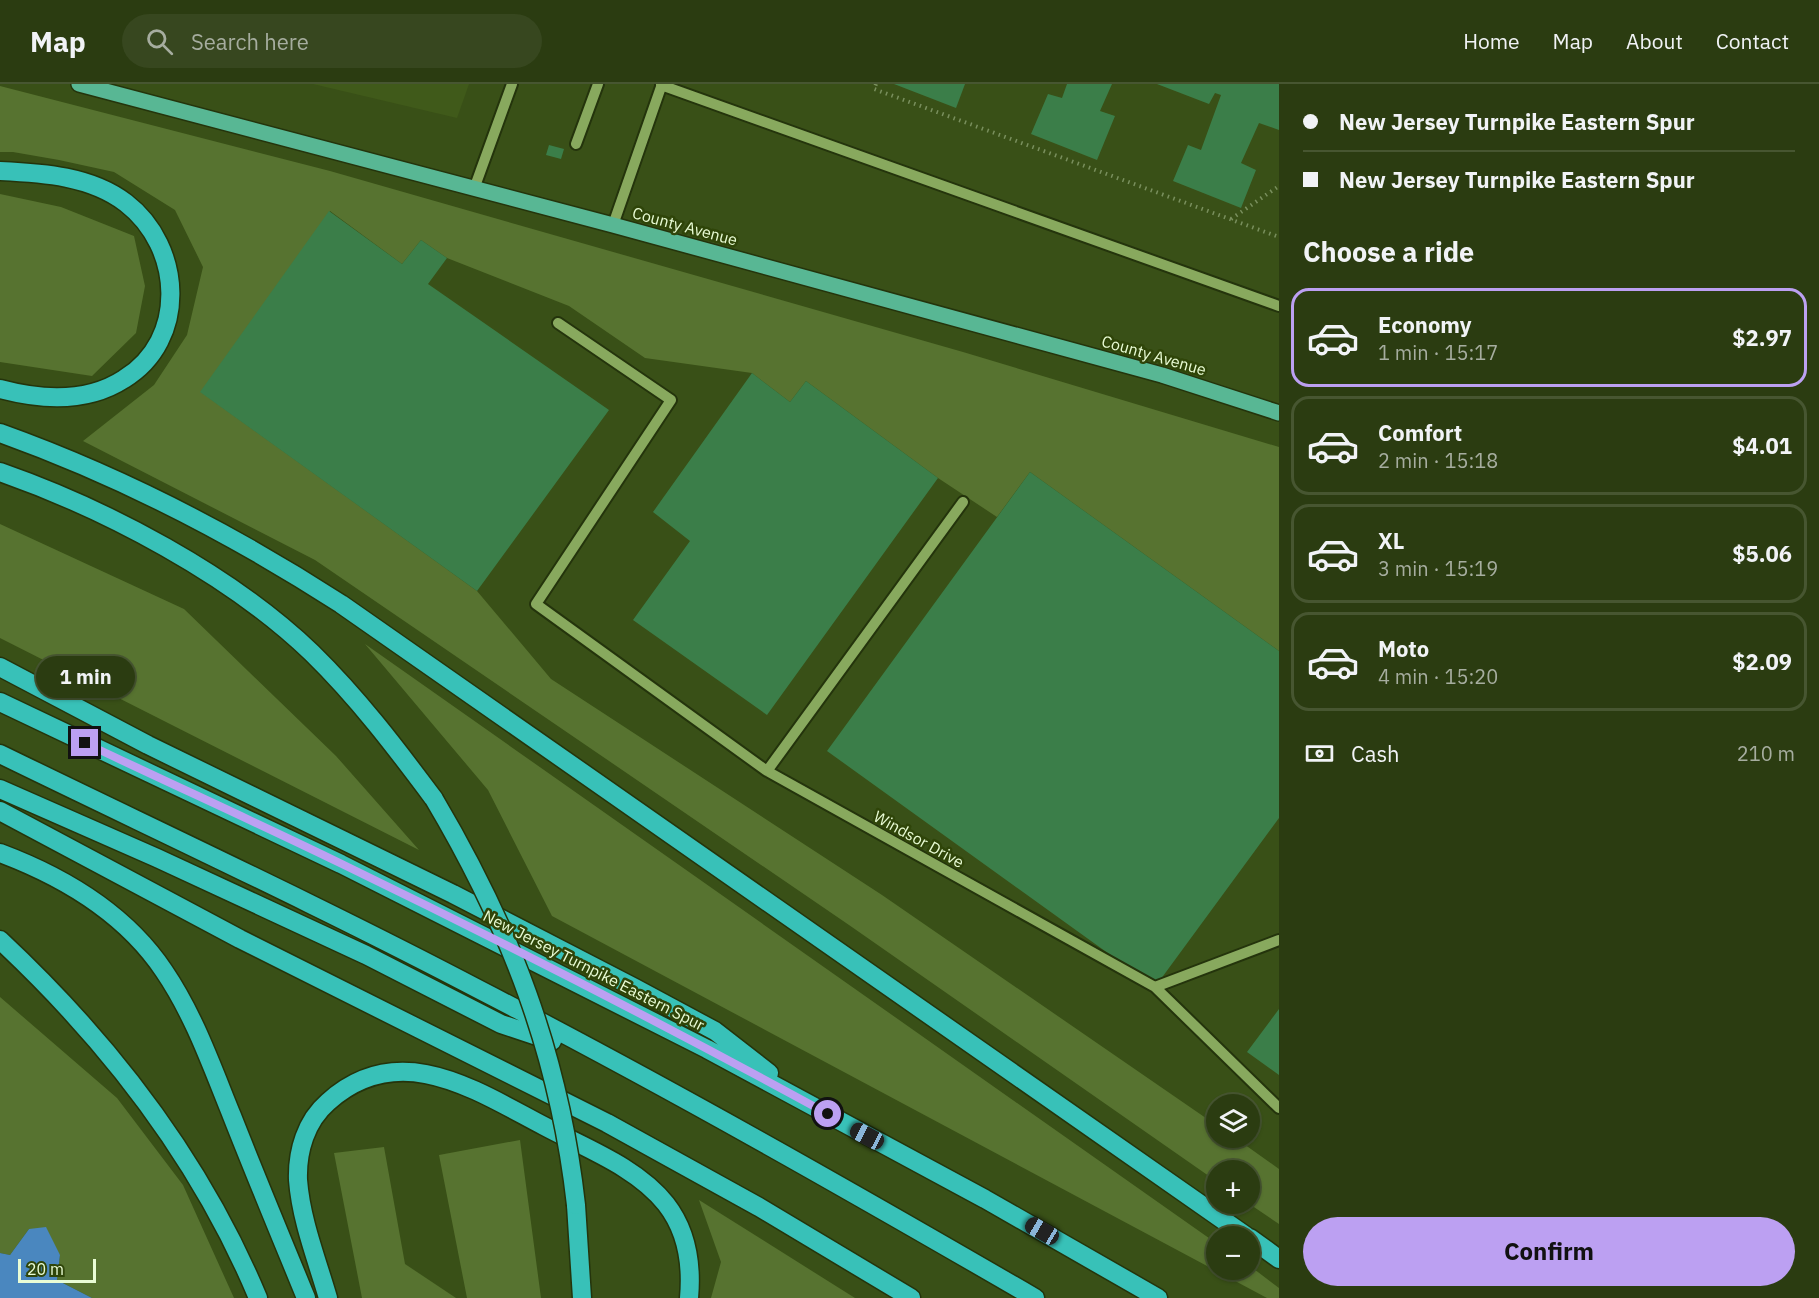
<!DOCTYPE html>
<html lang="en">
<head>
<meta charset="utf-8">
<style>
  :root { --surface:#2b3c11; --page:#37471f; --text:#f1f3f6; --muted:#a6ad9f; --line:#475631; --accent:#bca0f2 }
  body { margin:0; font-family:"IBM Plex Sans",sans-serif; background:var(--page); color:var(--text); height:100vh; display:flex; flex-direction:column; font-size:22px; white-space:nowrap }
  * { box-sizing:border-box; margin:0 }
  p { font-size:20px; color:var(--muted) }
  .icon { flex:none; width:33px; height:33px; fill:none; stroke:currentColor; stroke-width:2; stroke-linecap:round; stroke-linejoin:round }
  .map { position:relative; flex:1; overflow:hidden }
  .sheet { display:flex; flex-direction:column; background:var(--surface); width:540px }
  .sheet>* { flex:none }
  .hud { display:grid; align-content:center; height:132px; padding:0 24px; background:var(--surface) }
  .tools { position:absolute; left:1206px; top:1010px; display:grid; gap:12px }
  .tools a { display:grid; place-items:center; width:54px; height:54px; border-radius:50%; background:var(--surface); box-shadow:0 2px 4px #0004,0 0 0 2px var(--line); font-size:30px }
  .scale { position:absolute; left:18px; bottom:15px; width:78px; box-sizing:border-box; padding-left:6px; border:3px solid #e9fcd5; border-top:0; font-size:16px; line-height:21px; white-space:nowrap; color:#e9fcd5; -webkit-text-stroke:4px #2f4509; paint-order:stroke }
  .end { position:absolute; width:27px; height:27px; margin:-14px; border:8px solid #bca0f2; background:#111; box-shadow:0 0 0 3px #111 }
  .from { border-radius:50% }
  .bubble { position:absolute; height:42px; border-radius:21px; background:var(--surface); box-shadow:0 2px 4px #0004,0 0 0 2px var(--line); font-size:20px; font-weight:700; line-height:42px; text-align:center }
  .car { position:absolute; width:18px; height:36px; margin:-18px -9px; border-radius:8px; box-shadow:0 0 4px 2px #0007; background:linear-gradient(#222 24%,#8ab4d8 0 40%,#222 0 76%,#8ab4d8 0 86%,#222 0) }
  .hud b { display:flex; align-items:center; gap:21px; height:57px; font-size:22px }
  .hud b+b { border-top:2px solid var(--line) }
  .hud i { width:15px; height:15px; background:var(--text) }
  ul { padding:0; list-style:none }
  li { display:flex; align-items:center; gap:18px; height:99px; margin:0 12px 9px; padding:0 12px; border:3px solid var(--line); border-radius:18px }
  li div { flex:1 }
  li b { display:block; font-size:22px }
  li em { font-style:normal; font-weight:700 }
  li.current { border-color:var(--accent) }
  li>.icon { width:54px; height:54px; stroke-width:1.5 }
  h2 { padding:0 24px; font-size:27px; line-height:72px }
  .pay { display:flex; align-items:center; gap:15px; height:66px; padding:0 24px; font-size:22px }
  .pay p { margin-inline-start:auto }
  .primary-button { display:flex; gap:12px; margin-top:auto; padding:12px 24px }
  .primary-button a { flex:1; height:69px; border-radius:36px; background:var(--accent); color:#111; font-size:24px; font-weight:700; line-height:69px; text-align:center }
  header { display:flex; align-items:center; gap:36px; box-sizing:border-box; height:84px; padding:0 30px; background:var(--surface); border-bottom:2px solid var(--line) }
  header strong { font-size:28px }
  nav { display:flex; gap:33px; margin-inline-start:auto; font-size:21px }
  .search { width:420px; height:54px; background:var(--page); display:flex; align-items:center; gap:15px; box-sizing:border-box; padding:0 21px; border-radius:33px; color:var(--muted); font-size:22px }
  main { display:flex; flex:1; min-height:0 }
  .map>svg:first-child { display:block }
</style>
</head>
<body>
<header>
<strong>Map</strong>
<div class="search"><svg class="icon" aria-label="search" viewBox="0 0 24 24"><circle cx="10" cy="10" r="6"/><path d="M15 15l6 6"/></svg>Search here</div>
<nav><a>Home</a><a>Map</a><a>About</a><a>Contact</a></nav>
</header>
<main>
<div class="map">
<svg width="1279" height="1214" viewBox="0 0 1279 1214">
  <rect width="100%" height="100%" fill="#395017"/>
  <path fill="#405a1a" d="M313,0H469L457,34Z"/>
  <path fill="#577330" d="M0,2L330,87L963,268L1279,363V567L1030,388L997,433L938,394L806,297L790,318L752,289L645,274L569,222L447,174L421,156L402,180L330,127L201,308L477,507L551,595L882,811L1216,1041V1053H1234L1279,1085V1140L1248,1119L1250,1086H1216V1097L849,841L315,476L83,357L154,301L187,251L203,183L175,126L114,88L59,76L13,68H0Z
    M0,110L61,123L134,152L145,202L136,249L92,292L0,278Z
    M0,440L184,525L336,672L419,766L0,554Z
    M365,560L1216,1159V1185H1250V1182L1279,1204V1214H1267L552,832L488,706Z
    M0,913L117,1014L183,1101L234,1214H92L57,1196L60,1171L29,1145L10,1171L0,1169Z
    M520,1056L541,1214H467L439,1071Z
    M384,1063L405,1180L456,1214H362L334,1069Z
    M699,1116L855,1214H711L721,1178Z"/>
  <path fill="#4a87bf" d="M46,1143L60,1171L57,1196L92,1214H0V1169L10,1171L29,1145Z"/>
  <path fill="#3b7e49" d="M894,0H965L956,24Z
    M1067,0H1112L1100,27L1115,32L1097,76L1031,50L1048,10L1062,14Z
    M1157,0H1279V46L1259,39L1241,79L1256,86L1241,124L1173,97L1188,61L1201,66L1221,11L1215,9L1209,20Z
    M549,61L564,65L561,75L546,71Z
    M329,127L402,180L421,156L447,174L428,200L609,326L477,507L200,308Z
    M752,289L790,318L806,297L938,394L767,631L633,536L690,457L653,428Z
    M1030,388L1279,567V734L1155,903L827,667Z
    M1279,925V991L1247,968Z"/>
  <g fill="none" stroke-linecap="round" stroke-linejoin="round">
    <defs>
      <path id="minor" d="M661,1L1279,222
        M576,60L598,0
        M474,105L512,0
        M613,141L662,0
        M558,239L671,316L536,520L767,687L1155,903L1279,1024
        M767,687L963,418
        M1155,903L1279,856"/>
      <path id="major" d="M79,0L613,141L1162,291L1279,329"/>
      <path id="highway" d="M0,87C43,89 91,92 126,119C183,163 188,256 124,295C87,319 41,316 0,305
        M0,349C120,392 234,451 341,520L1246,1152
        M0,388C106,425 231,491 312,569C358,614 396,664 434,715
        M0,583L148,661L453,810L635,904L715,947L769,989
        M0,618L341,780L707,965L985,1115L1158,1214
        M0,670C160,748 322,823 480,906C668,1003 852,1108 1035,1214
        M0,705L157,774L366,871L501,940L552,957
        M0,727L240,855L607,1039L759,1123L911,1214
        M0,769C64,793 125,829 164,887C194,931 212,983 232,1032C256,1093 281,1153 306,1214
        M0,856C108,957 201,1077 258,1214
        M576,1121L582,1214
        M1250,1154L1279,1175
        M328,1214C317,1176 301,1136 298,1096C297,1067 306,1037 328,1018C399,954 475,1006 544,1042C585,1064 637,1083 666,1120C687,1147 692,1181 689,1214"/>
    </defs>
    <use href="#minor" stroke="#24340c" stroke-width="14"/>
    <use href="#major" stroke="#24340c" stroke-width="18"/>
    <use href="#highway" stroke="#24340c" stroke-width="21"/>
    <path stroke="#798f5d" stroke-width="4" stroke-dasharray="1.5 4.5" stroke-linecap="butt" d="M876,0L874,5L1279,153
      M1231,135L1279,102"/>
    <use href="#minor" stroke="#88a95e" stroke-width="10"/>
    <use href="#major" stroke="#58b794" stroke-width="15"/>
    <use href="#highway" stroke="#38c1b8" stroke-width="18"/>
    <defs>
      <path id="highway-bridge" d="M434,715C511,845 559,970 576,1121"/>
    </defs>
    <use href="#highway-bridge" stroke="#24340c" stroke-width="21" stroke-linecap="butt"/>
    <use href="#highway-bridge" stroke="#38c1b8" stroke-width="18"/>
  </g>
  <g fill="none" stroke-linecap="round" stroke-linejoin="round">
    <path stroke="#bca0f2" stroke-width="8" d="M85,659C171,700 258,739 344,781C507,860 669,943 828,1030"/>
  </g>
  <g text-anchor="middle" stroke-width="5" stroke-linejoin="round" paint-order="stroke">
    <g font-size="16" fill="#e9fcd5" stroke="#2f4509">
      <text transform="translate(685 142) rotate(15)" y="6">County Avenue</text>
      <text transform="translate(1154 271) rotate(16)" y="6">County Avenue</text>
      <text transform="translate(919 755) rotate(29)" y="6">Windsor Drive</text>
      <text transform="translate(594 886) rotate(27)" y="6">New Jersey Turnpike Eastern Spur</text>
    </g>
  </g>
</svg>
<div class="tools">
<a><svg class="icon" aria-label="layers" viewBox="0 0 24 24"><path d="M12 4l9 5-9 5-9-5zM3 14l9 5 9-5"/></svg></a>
<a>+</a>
<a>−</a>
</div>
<div class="scale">20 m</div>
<i class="end from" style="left:828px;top:1030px"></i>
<i class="end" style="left:85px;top:659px"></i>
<div class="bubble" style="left:36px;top:572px;width:99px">1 min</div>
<i class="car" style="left:867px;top:1052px;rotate:298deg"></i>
<i class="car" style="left:1042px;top:1147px;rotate:300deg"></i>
</div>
<section class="sheet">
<div class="hud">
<b><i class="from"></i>New Jersey Turnpike Eastern Spur</b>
<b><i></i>New Jersey Turnpike Eastern Spur</b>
</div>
<h2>Choose a ride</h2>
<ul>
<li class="current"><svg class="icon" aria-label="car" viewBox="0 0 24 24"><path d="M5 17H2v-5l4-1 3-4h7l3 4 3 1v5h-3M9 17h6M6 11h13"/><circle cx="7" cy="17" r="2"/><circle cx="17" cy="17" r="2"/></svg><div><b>Economy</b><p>1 min · 15:17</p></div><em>$2.97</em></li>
<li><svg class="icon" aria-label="car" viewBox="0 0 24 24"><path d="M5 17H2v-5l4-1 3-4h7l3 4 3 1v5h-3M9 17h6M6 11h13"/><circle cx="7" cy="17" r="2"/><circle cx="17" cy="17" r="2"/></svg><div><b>Comfort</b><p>2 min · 15:18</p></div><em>$4.01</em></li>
<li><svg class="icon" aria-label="car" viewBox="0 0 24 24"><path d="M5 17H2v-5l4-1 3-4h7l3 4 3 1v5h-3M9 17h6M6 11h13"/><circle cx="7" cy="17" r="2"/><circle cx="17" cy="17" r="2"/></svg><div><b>XL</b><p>3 min · 15:19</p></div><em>$5.06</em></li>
<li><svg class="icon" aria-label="car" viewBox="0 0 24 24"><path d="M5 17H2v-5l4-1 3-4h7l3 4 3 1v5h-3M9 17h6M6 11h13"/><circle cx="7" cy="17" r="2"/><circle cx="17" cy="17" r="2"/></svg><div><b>Moto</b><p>4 min · 15:20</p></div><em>$2.09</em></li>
</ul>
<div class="pay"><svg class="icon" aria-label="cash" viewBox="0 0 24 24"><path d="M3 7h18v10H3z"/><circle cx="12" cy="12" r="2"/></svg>Cash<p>210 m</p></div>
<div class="primary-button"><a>Confirm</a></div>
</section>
</main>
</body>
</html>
